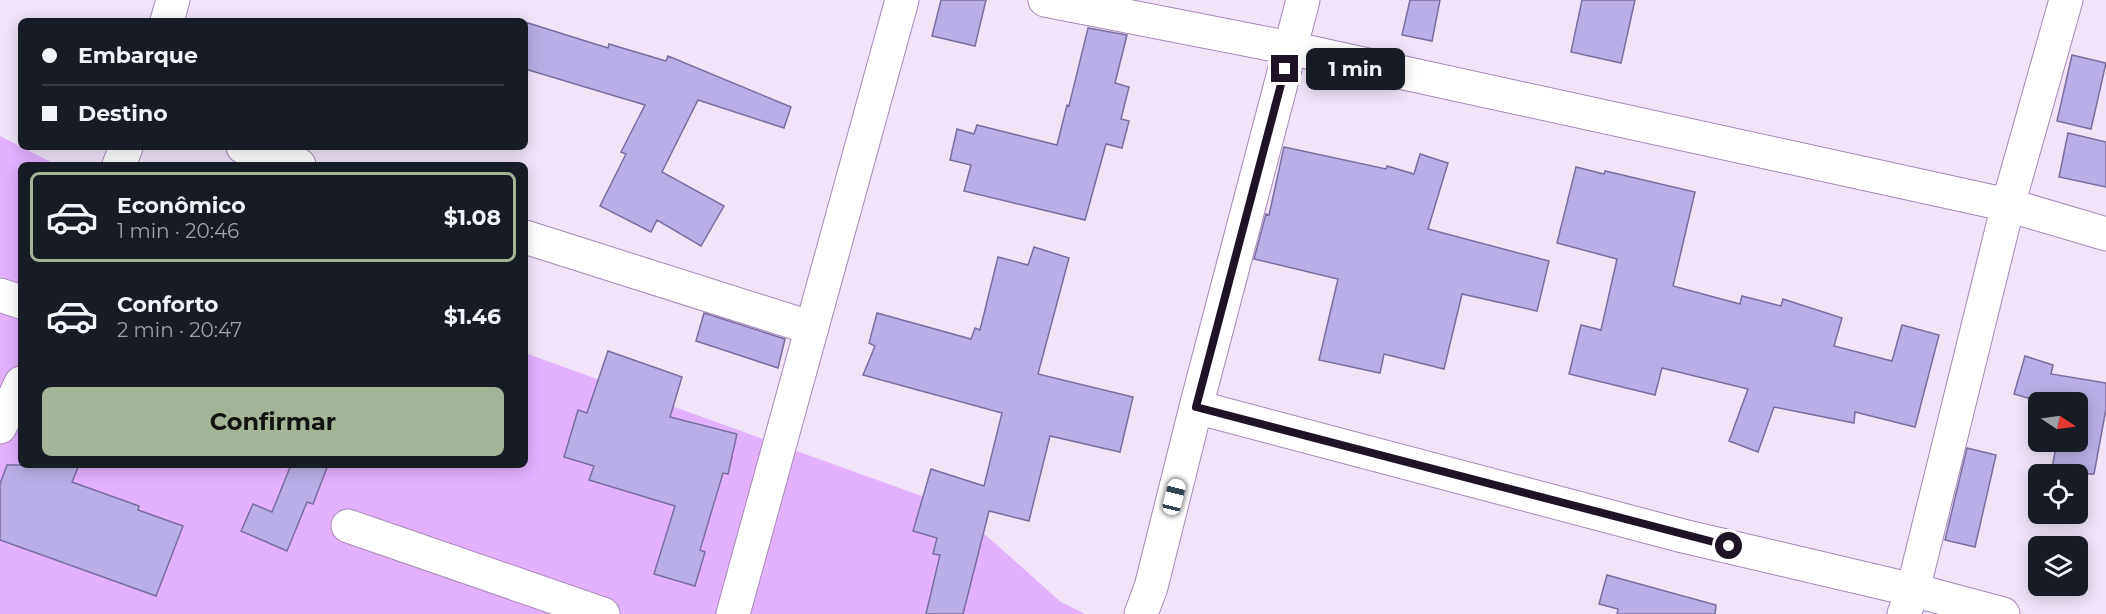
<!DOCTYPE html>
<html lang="pt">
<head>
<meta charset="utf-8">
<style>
  :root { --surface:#171b24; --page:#20242c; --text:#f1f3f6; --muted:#9ea1a6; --line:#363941; --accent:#a3b497 }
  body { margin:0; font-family:Montserrat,sans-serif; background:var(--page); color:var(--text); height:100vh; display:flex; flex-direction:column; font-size:22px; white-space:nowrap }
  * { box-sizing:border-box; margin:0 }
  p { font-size:20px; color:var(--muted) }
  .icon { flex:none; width:33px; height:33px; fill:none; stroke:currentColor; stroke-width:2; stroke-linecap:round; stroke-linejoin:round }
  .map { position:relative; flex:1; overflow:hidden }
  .details { position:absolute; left:18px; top:162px; width:510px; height:306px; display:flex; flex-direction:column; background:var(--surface); border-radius:9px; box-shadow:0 3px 15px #0003 }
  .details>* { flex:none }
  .banner { position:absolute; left:18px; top:18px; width:510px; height:132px; border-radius:9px; box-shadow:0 3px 15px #0003; display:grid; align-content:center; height:132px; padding:0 24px; background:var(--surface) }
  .needle { width:39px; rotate:103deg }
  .buttons { position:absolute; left:2028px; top:392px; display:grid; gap:12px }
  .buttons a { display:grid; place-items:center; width:60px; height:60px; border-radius:9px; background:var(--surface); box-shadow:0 3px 15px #0003; font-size:30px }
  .end { position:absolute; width:27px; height:27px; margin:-14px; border:8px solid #1f1426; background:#fff; box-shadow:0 0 0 3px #fff }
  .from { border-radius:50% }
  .bubble { position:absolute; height:42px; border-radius:9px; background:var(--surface); box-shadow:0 3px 15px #0003; font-size:20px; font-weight:700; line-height:42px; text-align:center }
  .car { position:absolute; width:18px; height:36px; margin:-18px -9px; border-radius:8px; box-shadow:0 0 4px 2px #0007; background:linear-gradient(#fff 24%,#345 0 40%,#fff 0 76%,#345 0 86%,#fff 0) }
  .banner b { display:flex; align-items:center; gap:21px; height:57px; font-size:22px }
  .banner b+b { border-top:2px solid var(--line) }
  .banner i { width:15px; height:15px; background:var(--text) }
  ul { padding:10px 0 0; list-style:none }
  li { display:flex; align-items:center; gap:18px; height:90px; margin:0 12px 9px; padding:0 12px; border:3px solid transparent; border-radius:9px }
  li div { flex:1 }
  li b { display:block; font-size:22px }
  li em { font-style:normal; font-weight:700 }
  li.active { border-color:var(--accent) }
  li>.icon { width:54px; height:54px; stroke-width:1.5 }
  .button { display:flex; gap:12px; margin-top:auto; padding:12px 24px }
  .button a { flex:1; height:69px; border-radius:9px; background:var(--accent); color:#111; font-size:24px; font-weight:700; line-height:69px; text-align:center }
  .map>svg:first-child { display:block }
</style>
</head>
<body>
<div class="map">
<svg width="2106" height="614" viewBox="0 0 2106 614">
  <rect width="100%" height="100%" fill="#f1e4f9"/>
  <path fill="#e3b1ff" d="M0,136L57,165H21V465H525V353L955,508L1061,602L1085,614H0Z"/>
  <path fill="#b9afe6" stroke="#796ea1" stroke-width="1.5" d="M941,0H986L975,46L932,36Z
    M1410,0H1440L1432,41L1402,35Z
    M1582,0H1635L1621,63L1571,52Z
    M525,22L608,48L609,44L666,61L668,56L791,107L784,128L698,100L662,172L724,206L701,246L657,220L651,232L600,206L626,154L621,152L645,105L525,69Z
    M1088,28L1127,35L1115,83L1129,87L1121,119L1129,121L1122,148L1106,144L1085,220L964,191L971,165L950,160L957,129L974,134L977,125L1057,145L1067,105L1069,106Z
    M2072,55L2106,63L2091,129L2057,121Z
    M2068,133L2106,142V187L2059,177Z
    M1284,147L1386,169L1387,166L1414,174L1420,154L1448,163L1428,229L1549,261L1537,311L1462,294L1444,369L1384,354L1380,373L1319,360L1338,279L1254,259L1266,214L1269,215Z
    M1576,167L1604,174L1605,171L1695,192L1673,286L1740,304L1742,296L1781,306L1783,299L1842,318L1834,346L1892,361L1902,325L1939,335L1915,427L1855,412L1854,423L1774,407L1758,452L1729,441L1748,389L1662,368L1655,395L1569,374L1581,325L1601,330L1617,259L1557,243Z
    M1034,247L1069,258L1038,374L1133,397L1120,452L1050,436L1029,521L989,511L963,614H926L940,555L933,554L937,538L913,531L931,469L984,486L1002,413L863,375L875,346L869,343L877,313L971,339L975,328L980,330L998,257L1028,265Z
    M704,313L785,339L778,368L696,341Z
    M608,351L682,377L670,417L737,434L728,474L723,473L700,550L705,552L695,586L654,574L675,506L589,480L594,466L564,457L578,410L587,413Z
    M2025,356L2053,365L2051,374L2106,383V409L2094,474H2051L2057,441H2078V402H2041L2014,394Z
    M1967,448L1996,455L1975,547L1945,540Z
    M7,465H79L72,482L139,506L138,510L183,526L156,596L0,540V484Z
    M291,465H328L313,504L307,502L287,551L241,531L253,504L272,512Z
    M1607,575L1716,605L1715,614H1617L1618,609L1599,604Z"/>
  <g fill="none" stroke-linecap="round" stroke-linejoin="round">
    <defs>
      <path id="minor" d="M1045,0L1290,48L2008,205L2106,234
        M167,21L173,0
        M243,147L299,165
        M119,165L126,147
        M525,237L812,328
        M0,295L21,302
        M1196,407L1683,536L1913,590L2003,614
        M0,427L21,383
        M348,526L603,614
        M733,614L902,0
        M1141,614L1151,587L1196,407L1303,0
        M1904,614L1913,590L2008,205L2066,0"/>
    </defs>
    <use href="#minor" stroke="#a788b9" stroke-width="35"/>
    <use href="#minor" stroke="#fff" stroke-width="33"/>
  </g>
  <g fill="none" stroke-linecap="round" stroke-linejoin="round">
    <path stroke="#1f1426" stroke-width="8" d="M1285,69L1196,407L1729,546"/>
  </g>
</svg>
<div class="buttons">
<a><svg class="needle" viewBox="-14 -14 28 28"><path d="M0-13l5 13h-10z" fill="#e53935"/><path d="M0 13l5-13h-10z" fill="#9ea1a6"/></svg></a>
<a><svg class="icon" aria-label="locate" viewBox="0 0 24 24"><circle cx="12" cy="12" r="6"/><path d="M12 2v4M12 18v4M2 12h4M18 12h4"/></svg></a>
<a><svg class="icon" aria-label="layers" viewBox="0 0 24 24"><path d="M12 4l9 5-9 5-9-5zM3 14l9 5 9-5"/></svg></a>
</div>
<i class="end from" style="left:1729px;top:546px"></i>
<i class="end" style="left:1285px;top:69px"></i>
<div class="bubble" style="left:1306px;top:48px;width:99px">1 min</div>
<i class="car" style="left:1174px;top:497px;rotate:14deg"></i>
<div class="banner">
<b><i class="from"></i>Embarque</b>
<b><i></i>Destino</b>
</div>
<section class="details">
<ul>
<li class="active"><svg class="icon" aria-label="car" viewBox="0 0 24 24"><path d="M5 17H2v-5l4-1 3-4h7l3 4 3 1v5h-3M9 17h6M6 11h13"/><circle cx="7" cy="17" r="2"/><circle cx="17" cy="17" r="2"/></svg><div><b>Econômico</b><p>1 min · 20:46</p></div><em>$1.08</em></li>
<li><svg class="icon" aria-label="car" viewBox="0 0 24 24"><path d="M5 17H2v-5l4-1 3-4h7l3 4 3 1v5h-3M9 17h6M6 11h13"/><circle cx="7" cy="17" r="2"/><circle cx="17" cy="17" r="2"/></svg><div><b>Conforto</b><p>2 min · 20:47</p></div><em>$1.46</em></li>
</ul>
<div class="button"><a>Confirmar</a></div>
</section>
</div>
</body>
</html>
